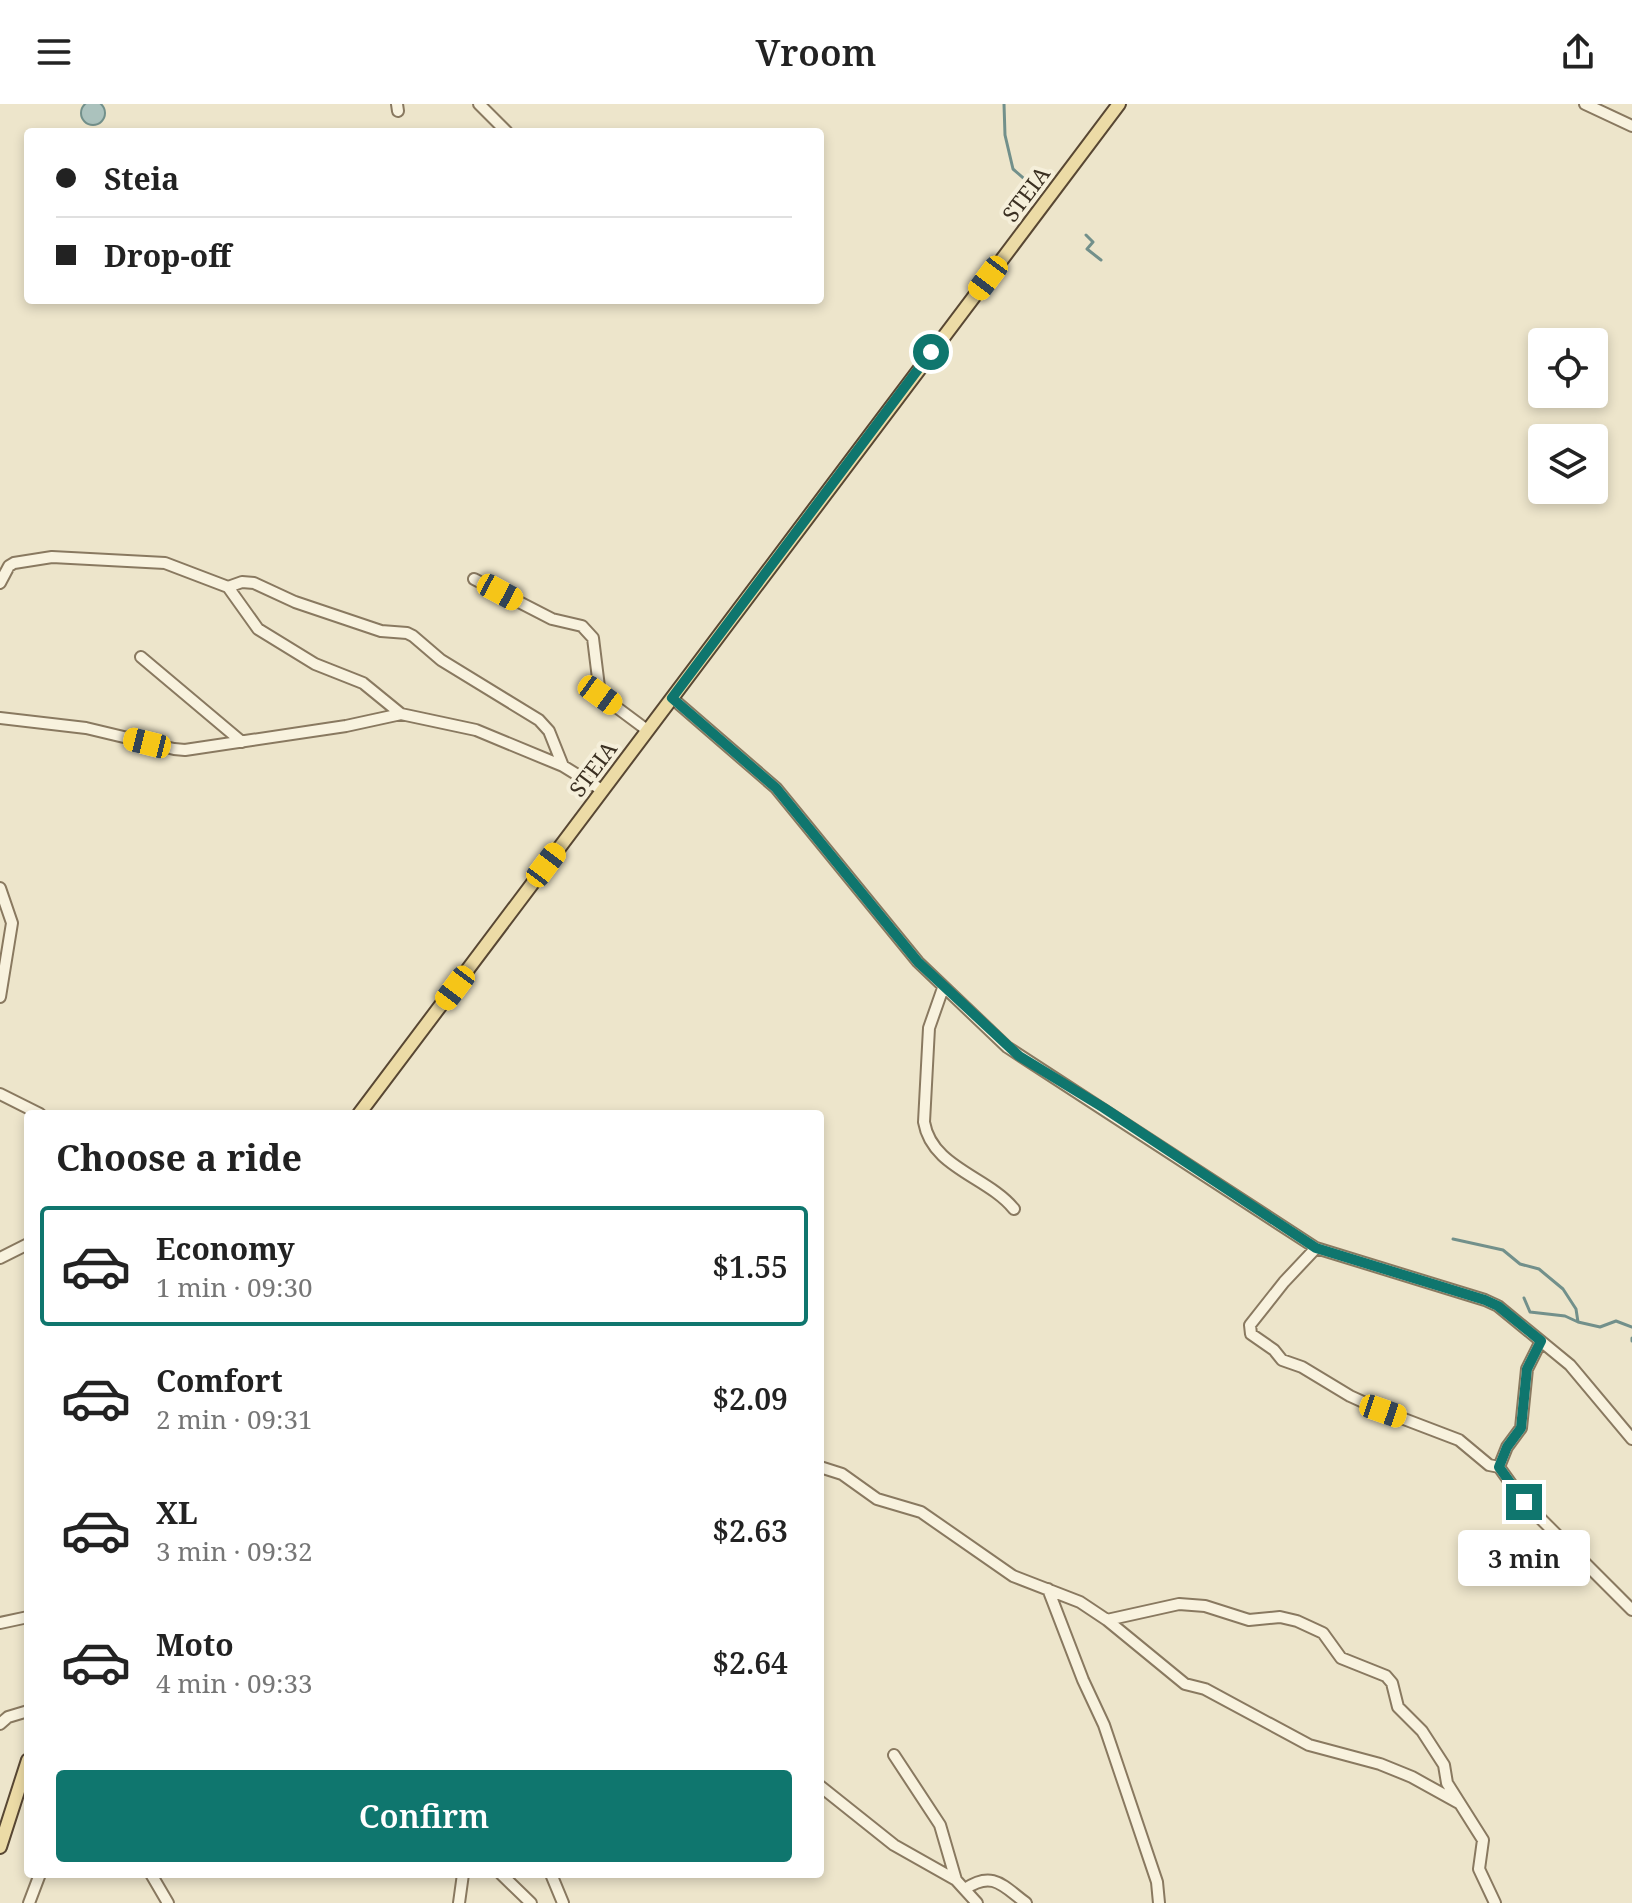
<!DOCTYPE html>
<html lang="en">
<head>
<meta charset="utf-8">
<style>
  :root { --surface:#fff; --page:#f2f2f2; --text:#222; --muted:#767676; --line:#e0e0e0; --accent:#0f766e }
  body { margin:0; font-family:"Noto Serif",serif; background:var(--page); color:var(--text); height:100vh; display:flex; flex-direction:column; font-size:30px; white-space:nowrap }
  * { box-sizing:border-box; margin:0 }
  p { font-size:26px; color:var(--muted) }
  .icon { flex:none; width:44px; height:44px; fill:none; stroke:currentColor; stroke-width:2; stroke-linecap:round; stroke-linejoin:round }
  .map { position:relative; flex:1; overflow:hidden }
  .panel { position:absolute; left:24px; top:1006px; width:800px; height:768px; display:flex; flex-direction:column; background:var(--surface); border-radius:8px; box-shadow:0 4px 12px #0003 }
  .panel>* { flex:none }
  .guide { position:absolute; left:24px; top:24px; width:800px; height:176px; border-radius:8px; box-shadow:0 4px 12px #0003; display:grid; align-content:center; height:176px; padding:0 32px; background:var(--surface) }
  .tools { position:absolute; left:1528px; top:224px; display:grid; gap:16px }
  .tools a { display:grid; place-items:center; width:80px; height:80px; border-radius:8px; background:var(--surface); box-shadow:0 4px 12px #0003; font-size:40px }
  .end { position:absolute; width:36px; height:36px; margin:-18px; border:10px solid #0f766e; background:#fff; box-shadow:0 0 0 4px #fff }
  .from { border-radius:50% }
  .bubble { position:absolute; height:56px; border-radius:8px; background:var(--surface); box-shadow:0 4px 12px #0003; font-size:26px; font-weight:600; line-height:56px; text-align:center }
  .car { position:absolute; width:24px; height:48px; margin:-24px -12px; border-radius:10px; box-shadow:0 0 6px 2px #0007; background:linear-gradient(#f5c518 24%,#345 0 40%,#f5c518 0 76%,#345 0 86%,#f5c518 0) }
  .guide b { display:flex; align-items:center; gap:28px; height:76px; font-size:30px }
  .guide b+b { border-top:2px solid var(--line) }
  .guide i { width:20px; height:20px; background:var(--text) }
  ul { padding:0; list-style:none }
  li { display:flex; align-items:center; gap:24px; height:120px; margin:0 16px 12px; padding:0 16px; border:4px solid transparent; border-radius:8px }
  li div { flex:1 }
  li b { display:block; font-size:30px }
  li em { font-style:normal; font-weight:600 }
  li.selected { border-color:var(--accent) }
  li>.icon { width:72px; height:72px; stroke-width:1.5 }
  h2 { padding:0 32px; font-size:36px; line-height:96px }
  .action { display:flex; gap:16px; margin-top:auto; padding:16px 32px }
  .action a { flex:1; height:92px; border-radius:8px; background:var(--accent); color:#fff; font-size:32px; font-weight:600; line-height:92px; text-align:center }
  header { display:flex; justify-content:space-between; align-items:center; height:104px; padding:0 32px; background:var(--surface); font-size:36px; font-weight:600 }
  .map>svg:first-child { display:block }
</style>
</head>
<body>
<header><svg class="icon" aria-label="menu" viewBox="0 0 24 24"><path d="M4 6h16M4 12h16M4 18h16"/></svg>Vroom<svg class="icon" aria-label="share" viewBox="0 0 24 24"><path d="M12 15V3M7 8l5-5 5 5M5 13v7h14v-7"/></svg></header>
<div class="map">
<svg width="1632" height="1799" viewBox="0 0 1632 1799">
  <rect width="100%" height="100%" fill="#ede5cb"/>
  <path fill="#abc2bd" stroke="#72908b" stroke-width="2" d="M81 9a12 12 0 1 1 24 0a12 12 0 1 1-24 0Z"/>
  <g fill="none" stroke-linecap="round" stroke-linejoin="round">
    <path stroke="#72908b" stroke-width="3" d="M1004,0L1005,31L1013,65L1029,79
      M1086,131L1093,138L1087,145L1101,156
      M1453,1135L1503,1146L1520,1160L1539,1165L1563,1185L1576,1205L1578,1218L1600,1223L1616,1217L1632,1223
      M1524,1194L1530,1208L1565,1212L1578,1218
      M1632,1234V1237"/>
    <defs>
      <path id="minor" d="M397,0L398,7
        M479,0L507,28
        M1585,0L1632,22
        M474,475L552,515L582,522L593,534L600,591L647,626
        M0,479L9,462L14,459L52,453L165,459L228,483L242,478L254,479L295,498L381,527L407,529L413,532L441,556L539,616L549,627L563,662
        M228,483L258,525L315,560L363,579L401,610
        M141,553L242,638
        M672,594L776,684L918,858L1007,943L1316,1144L1485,1196L1498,1202L1570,1261L1632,1335
        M0,614L86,624L174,645L185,646L346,622L401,610L476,626L563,662L602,686
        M0,784L12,819L0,893
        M943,884L929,924L924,1018C932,1064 987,1072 1014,1105
        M0,990L40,1010
        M1316,1144L1284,1178L1250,1221L1251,1230L1274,1246L1282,1256L1302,1263L1350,1292L1383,1307L1459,1336L1489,1361L1499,1363L1507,1343L1521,1324L1527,1265L1541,1237
        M0,1154L28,1140
        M820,1363L842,1370L877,1395L921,1408L1013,1472L1080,1498L1107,1516L1185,1580L1205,1585L1309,1641L1380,1660L1412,1673L1459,1699
        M1499,1363L1524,1398L1632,1506
        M1048,1485L1083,1576L1104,1621L1157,1778L1159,1799
        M1107,1516L1179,1500L1205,1502L1249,1516L1280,1513L1297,1517L1323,1529L1341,1554L1386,1572L1392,1579L1398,1603L1422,1627L1444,1661L1447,1679L1483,1736L1479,1765L1495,1799
        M0,1519L28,1513
        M0,1620L8,1613L28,1607
        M894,1651L940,1721L956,1776
        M820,1682L894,1741L956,1776L977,1799
        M151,1770L168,1799
        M501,1770L531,1799
        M551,1770L563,1799
        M965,1785C993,1766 1003,1782 1026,1799
        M29,1799L40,1770
        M459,1799L463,1770"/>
      <path id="major" d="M359,1010L1119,0
        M0,1743L28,1656"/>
    </defs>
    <use href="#minor" stroke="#897960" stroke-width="14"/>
    <use href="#major" stroke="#584733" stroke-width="16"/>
    <use href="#minor" stroke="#f8f2de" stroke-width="10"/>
    <use href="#major" stroke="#ecdba6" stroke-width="12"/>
  </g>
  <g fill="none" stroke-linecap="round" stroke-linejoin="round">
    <path stroke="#0f766e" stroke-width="10" d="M931,248L672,594L776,684L918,858L1019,952L1104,1004L1316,1144L1485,1196L1498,1202L1541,1237L1527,1265L1521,1324L1507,1343L1499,1363L1524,1398"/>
  </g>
  <g text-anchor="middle" stroke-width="8" stroke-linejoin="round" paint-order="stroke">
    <g font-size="22" fill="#3b3022" stroke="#f5efda">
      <text transform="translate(1026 90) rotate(-53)" y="8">STEIA</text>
      <text transform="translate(593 665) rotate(-53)" y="8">STEIA</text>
    </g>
  </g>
</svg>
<div class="tools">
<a><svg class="icon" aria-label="locate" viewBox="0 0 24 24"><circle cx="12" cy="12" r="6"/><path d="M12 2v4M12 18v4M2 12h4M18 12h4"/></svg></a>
<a><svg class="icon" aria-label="layers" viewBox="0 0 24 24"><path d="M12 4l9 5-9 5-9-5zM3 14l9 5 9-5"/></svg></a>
</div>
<i class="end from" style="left:931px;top:248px"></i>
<i class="end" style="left:1524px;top:1398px"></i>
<div class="bubble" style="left:1458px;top:1426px;width:132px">3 min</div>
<i class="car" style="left:988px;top:174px;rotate:217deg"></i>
<i class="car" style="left:500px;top:488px;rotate:118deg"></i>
<i class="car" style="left:600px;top:591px;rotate:126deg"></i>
<i class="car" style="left:147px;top:639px;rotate:284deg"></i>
<i class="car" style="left:546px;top:761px;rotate:37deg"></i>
<i class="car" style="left:455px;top:884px;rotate:217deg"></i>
<i class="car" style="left:1383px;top:1307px;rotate:109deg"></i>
<div class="guide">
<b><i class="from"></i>Steia</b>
<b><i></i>Drop-off</b>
</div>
<section class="panel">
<h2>Choose a ride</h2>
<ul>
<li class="selected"><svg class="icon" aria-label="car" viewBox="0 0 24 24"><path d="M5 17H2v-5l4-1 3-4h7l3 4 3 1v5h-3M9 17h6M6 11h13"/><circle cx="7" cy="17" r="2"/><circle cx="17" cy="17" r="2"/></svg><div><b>Economy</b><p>1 min · 09:30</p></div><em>$1.55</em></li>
<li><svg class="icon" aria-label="car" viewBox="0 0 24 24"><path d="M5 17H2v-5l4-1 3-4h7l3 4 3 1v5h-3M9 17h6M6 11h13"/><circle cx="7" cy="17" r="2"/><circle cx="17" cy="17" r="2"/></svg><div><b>Comfort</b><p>2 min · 09:31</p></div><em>$2.09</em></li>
<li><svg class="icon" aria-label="car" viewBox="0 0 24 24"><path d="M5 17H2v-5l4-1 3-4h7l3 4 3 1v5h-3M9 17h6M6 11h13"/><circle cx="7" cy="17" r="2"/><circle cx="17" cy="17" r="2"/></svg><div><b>XL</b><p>3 min · 09:32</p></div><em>$2.63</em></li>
<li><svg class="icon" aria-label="car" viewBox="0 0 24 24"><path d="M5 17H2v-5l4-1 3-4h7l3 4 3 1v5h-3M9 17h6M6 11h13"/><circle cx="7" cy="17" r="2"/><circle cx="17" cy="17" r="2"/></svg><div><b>Moto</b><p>4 min · 09:33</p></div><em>$2.64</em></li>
</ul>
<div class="action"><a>Confirm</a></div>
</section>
</div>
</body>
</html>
